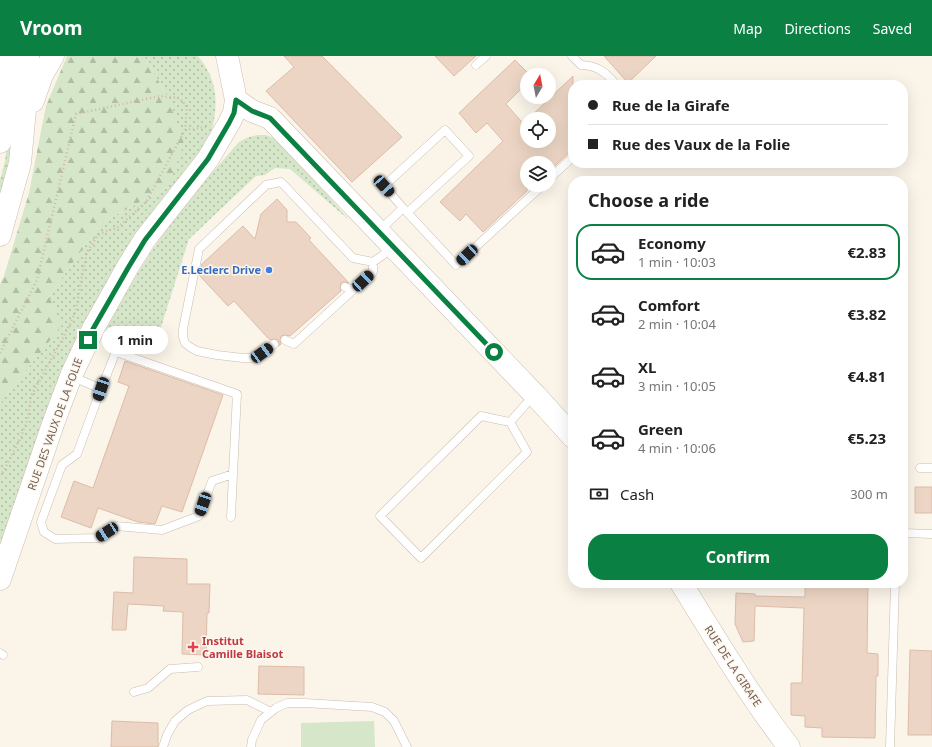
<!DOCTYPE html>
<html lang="en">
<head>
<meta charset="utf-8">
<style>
  :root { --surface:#fff; --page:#f6f6f6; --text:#222; --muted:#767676; --line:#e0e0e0; --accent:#0b8043 }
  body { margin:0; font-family:"Noto Sans",sans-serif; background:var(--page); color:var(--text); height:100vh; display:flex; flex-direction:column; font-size:15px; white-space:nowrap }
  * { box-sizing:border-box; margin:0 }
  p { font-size:13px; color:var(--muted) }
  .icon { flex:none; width:22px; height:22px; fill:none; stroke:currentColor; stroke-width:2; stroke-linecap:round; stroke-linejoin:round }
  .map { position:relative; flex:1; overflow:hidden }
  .drawer { position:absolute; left:568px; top:120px; width:340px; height:412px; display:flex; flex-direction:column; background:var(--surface); border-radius:16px; box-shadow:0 4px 16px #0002 }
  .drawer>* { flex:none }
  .top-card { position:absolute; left:568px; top:24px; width:340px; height:88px; border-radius:16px; box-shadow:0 4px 16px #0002; display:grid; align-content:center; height:88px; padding:0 20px; background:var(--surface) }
  .needle { width:26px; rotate:10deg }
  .fabs { position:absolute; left:520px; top:12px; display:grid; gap:8px }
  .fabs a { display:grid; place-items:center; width:36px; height:36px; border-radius:50%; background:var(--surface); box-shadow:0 4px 16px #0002; font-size:20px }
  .end { position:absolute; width:18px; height:18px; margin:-9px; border:5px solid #0b8043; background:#fff; box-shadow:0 0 0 2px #fff }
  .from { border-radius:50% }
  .bubble { position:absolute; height:28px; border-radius:14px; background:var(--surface); box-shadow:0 4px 16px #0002; font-size:13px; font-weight:700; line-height:28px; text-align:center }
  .car { position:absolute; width:12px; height:24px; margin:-12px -6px; border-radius:5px; box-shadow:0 0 3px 1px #0007; background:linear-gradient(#222 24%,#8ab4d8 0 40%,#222 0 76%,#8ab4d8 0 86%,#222 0) }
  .top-card b { display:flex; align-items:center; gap:14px; height:38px; font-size:15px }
  .top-card b+b { border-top:1px solid var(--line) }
  .top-card i { width:10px; height:10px; background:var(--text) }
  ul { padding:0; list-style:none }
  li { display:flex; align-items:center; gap:12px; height:56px; margin:0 8px 6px; padding:0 12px; border:2px solid transparent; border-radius:16px }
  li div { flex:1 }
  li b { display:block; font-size:15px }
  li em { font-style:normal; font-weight:700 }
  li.active { border-color:var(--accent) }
  li>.icon { width:36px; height:36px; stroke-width:1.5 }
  h2 { padding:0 20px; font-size:18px; line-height:48px }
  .pay { display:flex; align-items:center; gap:10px; height:44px; padding:0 20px; font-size:15px }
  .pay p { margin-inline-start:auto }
  .action { display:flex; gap:8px; margin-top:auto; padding:8px 20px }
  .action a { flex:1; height:46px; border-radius:16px; background:var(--accent); color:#fff; font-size:16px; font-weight:700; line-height:46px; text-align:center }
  header { display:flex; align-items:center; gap:24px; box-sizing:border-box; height:56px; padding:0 20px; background:var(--accent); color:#fff }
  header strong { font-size:19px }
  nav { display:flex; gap:22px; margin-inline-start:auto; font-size:14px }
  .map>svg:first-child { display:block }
</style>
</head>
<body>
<header>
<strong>Vroom</strong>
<nav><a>Map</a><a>Directions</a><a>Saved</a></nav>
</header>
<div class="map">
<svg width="932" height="691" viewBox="0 0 932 691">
  <defs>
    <pattern id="grass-dots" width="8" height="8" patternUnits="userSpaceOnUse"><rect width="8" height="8" fill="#d5e6c9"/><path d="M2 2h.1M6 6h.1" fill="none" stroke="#b1bea6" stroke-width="1.8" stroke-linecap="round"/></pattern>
    <pattern id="forest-firs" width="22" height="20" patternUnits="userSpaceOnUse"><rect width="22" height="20" fill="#d5e6c9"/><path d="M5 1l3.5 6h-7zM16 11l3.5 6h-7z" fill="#b1bea6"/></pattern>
  </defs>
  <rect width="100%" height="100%" fill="#faf4e9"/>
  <path fill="url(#grass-dots)" d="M144,0H198C220,26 218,52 210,83L156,155L0,498V348L61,269L49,240L101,167L168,131L169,43Z
    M12,50L11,106L0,153V124L5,105Z
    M259,79H266L273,82L280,86L298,105L349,164L290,113L275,112L265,119L256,120L189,183L154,293L105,275C122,244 139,213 159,184C183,150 211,118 238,87C245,82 250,80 259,79Z"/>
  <path fill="url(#forest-firs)" d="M67,0H144L169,43L184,88L168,131L101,167L49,240L62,269L0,348V228L4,220L29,137L46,50Z"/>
  <path fill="#d5e6c9" d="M374,665L375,691H301V667Z"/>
  <path fill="#ecd5c4" stroke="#ddbca7" d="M284,0H322L402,81L352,126L266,35L294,11Z
    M435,0H476L454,20Z
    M604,0H656L628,27Z
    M515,4L527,16V27L506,48L527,72V85H549V63H528L573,20V93L549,115V107H527V135L483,176L466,158L460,165L440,146L503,85L487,67L476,77L459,57Z
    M277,143L287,154V166H296L311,182L309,184L349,227L344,226L341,227L340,232L341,235L290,280L285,279L281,280L280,284L281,288L279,290V288L278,284L274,283L270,284L267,281L234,245L228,250L199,219L202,208L243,170L255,183L261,158Z
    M125,305L223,339L182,456L162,450L155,468L138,466L98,452L91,472L61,461L74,425L93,432L129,330L118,326Z
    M915,431H932V457H915Z
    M134,501L187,503V528H210L209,557H207L206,599L182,598L183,556L163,555L164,550L128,548L126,574H112L114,536L133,537Z
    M805,527H868L867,597L878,598V620H876L875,682L822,681V672L805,671V660L791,659V627H802L804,552L755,550L754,585L743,586L735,568L736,537L755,538V540L805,541Z
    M910,594L932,595V679H908Z
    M259,610L304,611V639L258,638Z
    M112,665L158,667V691H111Z"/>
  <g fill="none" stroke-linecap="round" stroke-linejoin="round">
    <defs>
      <path id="lane" d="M572,0L581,9C597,9 607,17 616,29
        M476,9L486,0
        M549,123L573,101
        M403,152L384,130L445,74L469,100L408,156
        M379,175L403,152L456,209L543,129
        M345,231L353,234L373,216V206
        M285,284L294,288L353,234
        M274,288L262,297L251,302H243L217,299L197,295L190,291L185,287L183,281V273L199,193L266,129L281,126L353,202L373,206L383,199L391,190
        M71,320L101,333L115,298L119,297L237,338L233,418
        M101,333L77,398L62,409L41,466L44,476L55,483L98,482L116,470L162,474L199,460L212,425L233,418L231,461
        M510,366L527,396L421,502L380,460L481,360L510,366L534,339
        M920,412H932
        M903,477L932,478
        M0,597L3,599
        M134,636L148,632L170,613L198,611
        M163,691L167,679L175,665L188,654L207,645L247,644L271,656
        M251,691L252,684L261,664L276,652L287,647H305L372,651L385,656L394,665L407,691
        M890,691L895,527"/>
      <path id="secondary" d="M236,44L252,55L270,62L535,339L573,381
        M33,45L42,19L53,0
        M0,86L3,69L7,0
        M0,179L20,107L26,43L28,0
        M0,523L53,368L71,320L93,273L127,212L145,183L208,103L229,67L234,57L236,44L227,0
        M681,527C715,582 749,639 789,691"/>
    </defs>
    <use href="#lane" stroke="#cbbcb0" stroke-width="9"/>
    <use href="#secondary" stroke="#cdbdae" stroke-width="23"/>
    <path stroke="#d1b8a7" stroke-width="2.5" stroke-dasharray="1 3" stroke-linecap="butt" d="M185,74L206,71
      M0,297L37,224L76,58L160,40L179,42L187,50L185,74L146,146L117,172L104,176L97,180L87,196L81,225L76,255L64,280L31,340L28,362L21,381L3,416L0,417"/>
    <use href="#lane" stroke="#fff" stroke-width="8"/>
    <use href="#secondary" stroke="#fff" stroke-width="22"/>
  </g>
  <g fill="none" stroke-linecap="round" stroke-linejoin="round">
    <path stroke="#0b8043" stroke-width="5" d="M88,284L93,273L128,212L145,184L208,103L229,67L234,57L236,44L252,55L270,62L494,296"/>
  </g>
  <circle fill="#3f7fe0" stroke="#fdf8ef" stroke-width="1.5" cx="269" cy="214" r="4"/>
  <path fill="#e0444e" stroke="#fdf8ef" stroke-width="1.5" d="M191 585h4v4h4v4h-4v4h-4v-4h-4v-4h4z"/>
  <g text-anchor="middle" stroke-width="3" stroke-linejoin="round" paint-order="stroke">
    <g font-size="11" font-weight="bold" fill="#366cbe" stroke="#fdf8ef" text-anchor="end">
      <text x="261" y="218">E.Leclerc Drive</text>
    </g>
    <g font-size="11" fill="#725c50" stroke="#fdf8ef">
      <text transform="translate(55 368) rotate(-70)" y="4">RUE DES VAUX DE LA FOLIE</text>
      <text transform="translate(733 610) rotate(57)" y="4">RUE DE LA GIRAFE</text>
    </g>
    <g font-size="11" font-weight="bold" fill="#be3a42" stroke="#fdf8ef" text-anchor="start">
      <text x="202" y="589">Institut<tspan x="202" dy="13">Camille Blaisot</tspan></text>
    </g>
  </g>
</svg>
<div class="fabs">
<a><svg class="needle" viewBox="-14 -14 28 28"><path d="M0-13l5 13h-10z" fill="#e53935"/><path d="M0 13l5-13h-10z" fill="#767676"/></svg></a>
<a><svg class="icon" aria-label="locate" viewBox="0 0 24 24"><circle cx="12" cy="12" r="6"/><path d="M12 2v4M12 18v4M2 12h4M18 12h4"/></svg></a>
<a><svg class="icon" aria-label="layers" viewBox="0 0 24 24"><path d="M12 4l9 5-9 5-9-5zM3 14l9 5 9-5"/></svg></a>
</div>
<i class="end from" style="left:494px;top:296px"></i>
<i class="end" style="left:88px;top:284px"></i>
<div class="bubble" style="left:102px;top:270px;width:66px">1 min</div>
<i class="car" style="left:384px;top:130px;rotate:138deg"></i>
<i class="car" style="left:467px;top:199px;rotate:227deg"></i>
<i class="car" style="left:363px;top:225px;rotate:47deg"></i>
<i class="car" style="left:262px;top:297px;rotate:54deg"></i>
<i class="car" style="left:101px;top:333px;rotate:199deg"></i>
<i class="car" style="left:203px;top:448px;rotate:199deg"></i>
<i class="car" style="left:107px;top:476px;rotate:237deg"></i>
<div class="top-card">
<b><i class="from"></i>Rue de la Girafe</b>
<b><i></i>Rue des Vaux de la Folie</b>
</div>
<section class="drawer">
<h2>Choose a ride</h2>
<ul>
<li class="active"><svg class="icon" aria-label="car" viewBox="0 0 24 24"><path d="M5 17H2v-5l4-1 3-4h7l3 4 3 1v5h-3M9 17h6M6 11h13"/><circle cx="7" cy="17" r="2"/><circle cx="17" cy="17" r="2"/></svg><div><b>Economy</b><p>1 min · 10:03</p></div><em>€2.83</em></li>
<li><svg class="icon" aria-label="car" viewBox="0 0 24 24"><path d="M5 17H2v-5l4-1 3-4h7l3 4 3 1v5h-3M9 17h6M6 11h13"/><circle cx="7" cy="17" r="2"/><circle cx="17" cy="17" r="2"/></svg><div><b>Comfort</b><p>2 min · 10:04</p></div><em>€3.82</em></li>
<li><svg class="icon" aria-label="car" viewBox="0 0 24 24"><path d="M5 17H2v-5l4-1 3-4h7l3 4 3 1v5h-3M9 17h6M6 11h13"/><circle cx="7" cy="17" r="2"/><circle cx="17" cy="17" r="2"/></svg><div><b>XL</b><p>3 min · 10:05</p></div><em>€4.81</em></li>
<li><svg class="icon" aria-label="car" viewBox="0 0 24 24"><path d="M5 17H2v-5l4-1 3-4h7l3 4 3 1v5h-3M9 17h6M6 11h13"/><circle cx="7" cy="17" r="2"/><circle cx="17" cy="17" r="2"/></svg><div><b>Green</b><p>4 min · 10:06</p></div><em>€5.23</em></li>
</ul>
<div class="pay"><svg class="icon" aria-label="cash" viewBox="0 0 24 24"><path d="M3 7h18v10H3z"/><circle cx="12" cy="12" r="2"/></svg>Cash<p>300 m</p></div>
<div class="action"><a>Confirm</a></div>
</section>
</div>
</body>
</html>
